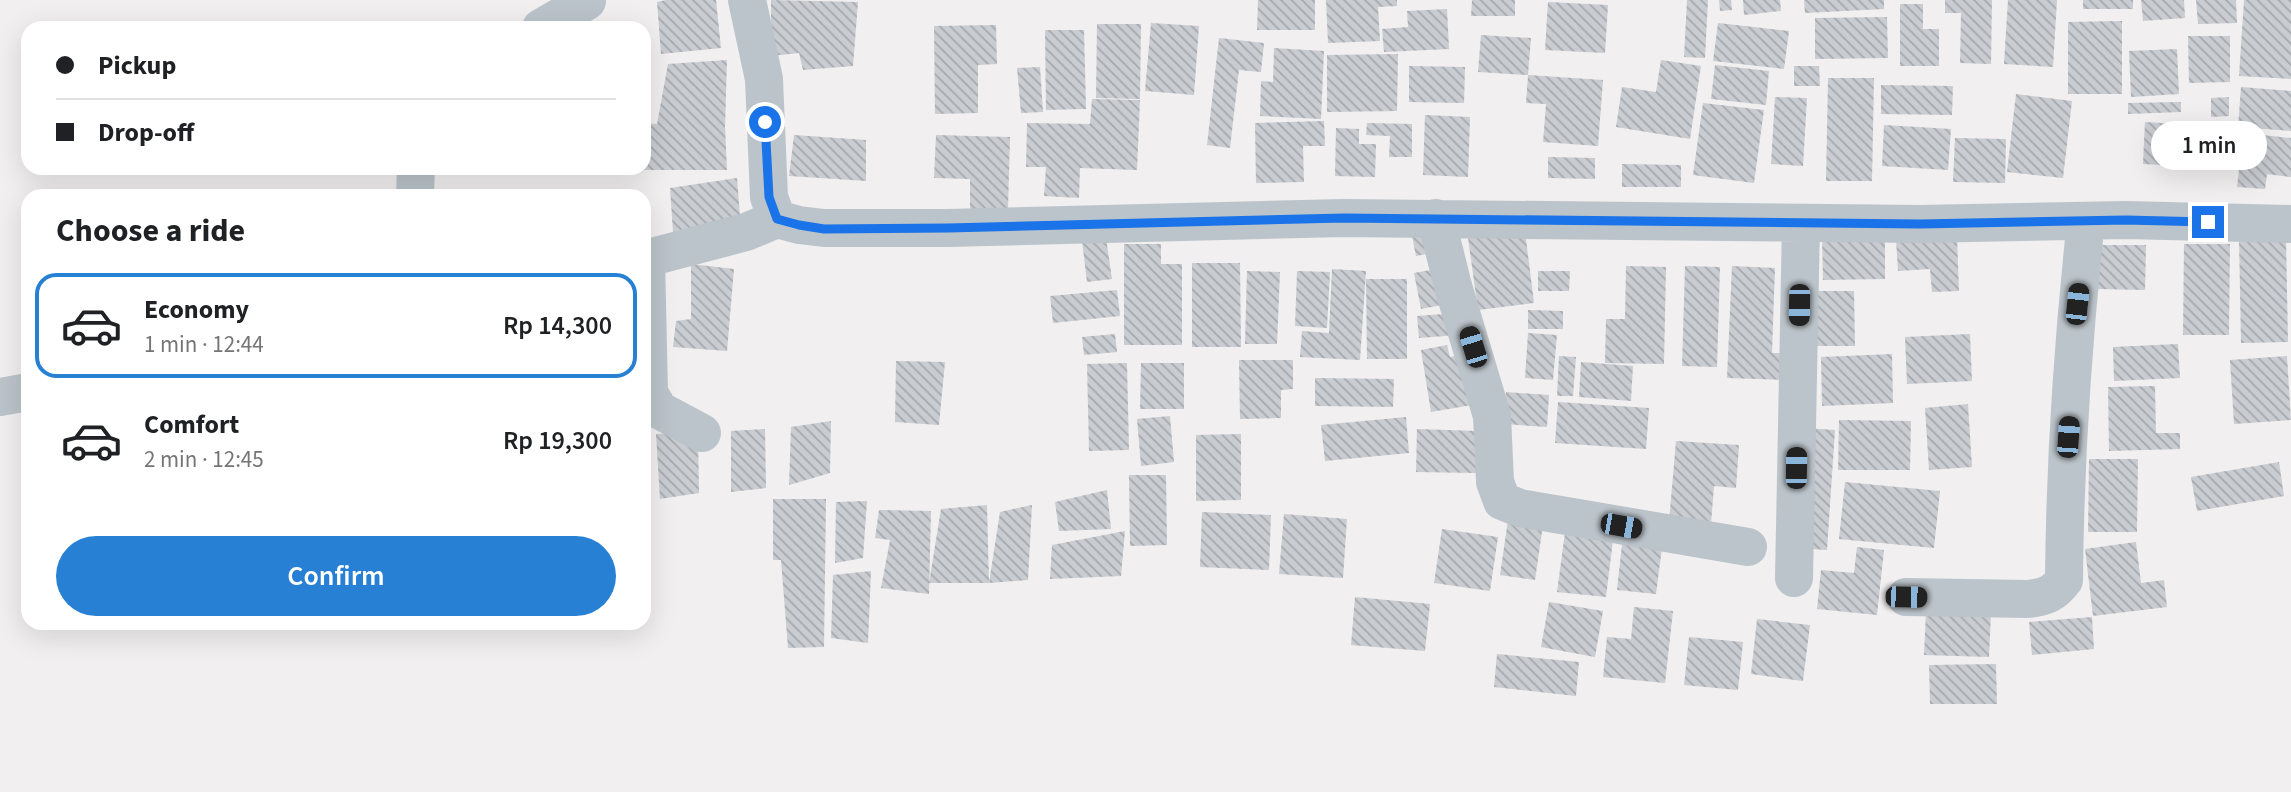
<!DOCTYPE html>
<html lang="en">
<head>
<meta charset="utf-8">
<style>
  :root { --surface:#fff; --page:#f6f6f6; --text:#202124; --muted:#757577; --line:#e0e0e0; --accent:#2780d3 }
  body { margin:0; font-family:"Source Sans 3",sans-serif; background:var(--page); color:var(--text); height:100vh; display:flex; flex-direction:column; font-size:26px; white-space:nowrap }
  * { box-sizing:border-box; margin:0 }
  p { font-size:23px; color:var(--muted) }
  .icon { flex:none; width:38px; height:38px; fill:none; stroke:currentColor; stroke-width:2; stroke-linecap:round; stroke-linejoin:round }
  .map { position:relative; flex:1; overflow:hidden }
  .details { position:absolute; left:21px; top:189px; width:630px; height:441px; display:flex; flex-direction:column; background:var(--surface); border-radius:21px; box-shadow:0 7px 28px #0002 }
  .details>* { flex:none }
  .guide { position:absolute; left:21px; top:21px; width:630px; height:154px; border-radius:21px; box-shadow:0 7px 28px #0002; display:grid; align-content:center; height:154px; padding:0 35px; background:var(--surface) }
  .end { position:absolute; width:32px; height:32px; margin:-16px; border:9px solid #1a73e8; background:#fff; box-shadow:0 0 0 4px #fff }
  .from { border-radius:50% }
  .bubble { position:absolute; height:49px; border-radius:24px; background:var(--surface); box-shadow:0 7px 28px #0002; font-size:23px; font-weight:600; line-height:49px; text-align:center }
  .car { position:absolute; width:21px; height:42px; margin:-21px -10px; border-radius:9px; box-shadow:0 0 5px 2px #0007; background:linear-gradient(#222 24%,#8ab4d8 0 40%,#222 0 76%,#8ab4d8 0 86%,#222 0) }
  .guide b { display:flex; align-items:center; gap:24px; height:66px; font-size:26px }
  .guide b+b { border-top:2px solid var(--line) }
  .guide i { width:18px; height:18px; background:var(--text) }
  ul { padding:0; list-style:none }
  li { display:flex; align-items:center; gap:21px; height:105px; margin:0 14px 10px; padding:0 21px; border:4px solid transparent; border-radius:21px }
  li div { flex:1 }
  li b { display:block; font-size:26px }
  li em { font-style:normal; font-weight:600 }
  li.on { border-color:var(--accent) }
  li>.icon { width:63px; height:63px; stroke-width:1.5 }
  h2 { padding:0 35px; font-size:32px; line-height:84px }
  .cta { display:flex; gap:14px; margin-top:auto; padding:14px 35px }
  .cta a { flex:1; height:80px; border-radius:42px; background:var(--accent); color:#fff; font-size:28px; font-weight:600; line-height:80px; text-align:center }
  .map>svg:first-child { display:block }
</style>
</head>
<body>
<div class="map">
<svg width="2291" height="792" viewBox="0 0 2291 792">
  <defs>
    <pattern id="building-back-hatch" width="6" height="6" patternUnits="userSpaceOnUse" patternTransform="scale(1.75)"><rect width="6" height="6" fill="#c9ccd1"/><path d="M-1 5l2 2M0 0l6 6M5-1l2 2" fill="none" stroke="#a5a8ad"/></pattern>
  </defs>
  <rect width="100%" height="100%" fill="#f1efef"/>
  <path fill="url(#building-back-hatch)" d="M666,0H716L721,48L661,54L657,2Z
    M771,0L858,2L853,66L803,70L799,53L771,56Z
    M1258,0H1315V30H1257Z
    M1326,0H1397V6L1378,7L1380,41L1328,43Z
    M1472,0H1515V16H1471Z
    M1687,0H1708L1705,58L1684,57Z
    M1719,0H1731L1732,10L1720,11Z
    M1743,0H1780L1781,11L1744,15Z
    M1804,0H1884V9L1805,13Z
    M1945,0H1992L1991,64L1960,63L1961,13H1945Z
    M2008,0H2057L2053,67L2004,64Z
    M2083,0H2133V9H2083Z
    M2141,0H2184L2185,18L2143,21Z
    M2196,0H2236L2237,23L2198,24Z
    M2244,0H2291V79L2239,76Z
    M1548,2L1608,5L1605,53L1545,50Z
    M1900,4H1923V29H1939V66H1900Z
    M1447,9L1449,49L1384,52L1382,29L1408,27L1407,11Z
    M1887,17L1888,58L1815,59V18Z
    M2122,21V94H2068V22Z
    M1151,23L1199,26L1194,95L1145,91Z
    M1718,23L1789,31L1784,69L1713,61Z
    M1097,24H1141L1140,99L1096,98Z
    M996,25L997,64L978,65V113L935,114L934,26Z
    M1045,30H1084L1086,109L1046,110Z
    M1481,35L1531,38L1528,75L1478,72Z
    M2188,36H2230V82L2189,83Z
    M1219,38L1264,43L1261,72L1239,70L1230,148L1207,145Z
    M1274,48L1324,51L1321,119L1260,116L1261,81L1273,82Z
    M2177,49L2179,94L2131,97L2129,51Z
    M1398,54L1397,111L1327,112V55Z
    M727,60L725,127L727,170H644V123L657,124L668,64Z
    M1661,60L1701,66L1690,139L1616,127L1622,87L1656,92Z
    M1715,65L1769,71L1766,105L1711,99Z
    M1409,66L1465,67L1464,103L1409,102Z
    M1794,66H1819L1820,86H1794Z
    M1040,67L1043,112L1021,113L1017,68Z
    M1528,75L1603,80L1598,146L1543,142L1546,104L1526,103Z
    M1828,78H1874L1872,181H1826Z
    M1881,85L1953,86L1952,115L1881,114Z
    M2241,87L2291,91V131L2238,127Z
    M2016,94L2072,101L2063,178L2007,172Z
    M1775,97L1807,98L1803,166L1771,164Z
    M2229,97V116L2211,117V98Z
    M1092,99L1140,100L1137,170L1080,168L1079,198L1044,196L1046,167H1026L1027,123L1090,124Z
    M2181,102V112L2128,114V103Z
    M1703,103L1764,110L1754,183L1693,175Z
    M1425,115L1470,117L1468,177L1423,175Z
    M1324,121L1325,146H1303L1304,182L1256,183L1255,123Z
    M2145,122L2229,127L2226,168L2143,164Z
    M1367,123L1412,124V157H1389L1390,136L1366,135Z
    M1884,125L1951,129L1948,170L1882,166Z
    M1336,128L1359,129V144H1376L1375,177L1335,176Z
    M2243,133L2291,138V177L2267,174L2265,189L2237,187Z
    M794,135L866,140V181L789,176Z
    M936,135L1010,137L1008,209H970V179L934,178Z
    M1955,138L2006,139L2005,183L1953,182Z
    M1548,157L1595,158V179L1548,178Z
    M1622,164L1681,165V187H1622Z
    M737,178L740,216L673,232L670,188Z
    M1432,227L1437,252L1416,256L1411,231Z
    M1525,231L1534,303L1478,310L1468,238Z
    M1822,235H1885V279L1823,280Z
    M1957,237L1959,291L1932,292L1930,269L1898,271L1896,239Z
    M1106,238L1112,279L1087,282L1082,241Z
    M2286,239L2288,342L2241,343L2239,240Z
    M1124,244H1161V264H1182V345H1124Z
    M2184,244H2230L2229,335H2183Z
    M2099,245H2146L2145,290L2097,289Z
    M1192,263H1240L1241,347H1192Z
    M691,264L734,269L727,351L673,347L676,321L691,319Z
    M1626,266L1666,267L1664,364L1605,363L1606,319H1625Z
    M1685,266L1720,267L1717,367L1682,366Z
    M1732,266L1775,268L1772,353H1790L1789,380L1727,378Z
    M1441,268L1447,304L1421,309L1414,273Z
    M1332,269L1366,271L1360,360L1300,357L1302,331L1329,333Z
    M1247,271L1280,272L1277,344H1245Z
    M1297,271L1330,272L1327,328L1295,326Z
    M1538,271H1570L1569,291H1538Z
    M1366,279H1407V359H1367Z
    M1117,290L1120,316L1053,323L1050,296Z
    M1816,291H1854L1855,346H1816Z
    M1528,310L1563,311V329H1528Z
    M1456,313L1458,335L1419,338L1417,316Z
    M1528,333L1557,335L1553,380L1525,378Z
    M1115,334L1117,352L1084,355L1082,337Z
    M1970,334L1972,381L1907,384L1905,337Z
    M2178,344L2180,378L2114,381L2113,347Z
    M1447,345L1450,357L1469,353L1478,404L1431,412L1421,350Z
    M1892,354L1893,403L1822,406L1821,357Z
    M1559,356L1576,357L1573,396H1557Z
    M2287,356L2291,420L2234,424L2230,360Z
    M1239,360H1293V389L1281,390V418L1240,419Z
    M896,361L945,362L939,425L895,422Z
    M1581,362L1633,366L1631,401L1579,397Z
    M1127,363L1129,450L1089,451L1087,364Z
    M1141,363H1184V409H1140Z
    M1315,378L1394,379L1393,407L1315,406Z
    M2155,386L2156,433H2180V449L2109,451L2108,387Z
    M1506,392L1549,395L1547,427L1504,424Z
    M1558,402L1649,408L1646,449L1555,443Z
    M1968,404L1972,467L1929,470L1925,408Z
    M1170,416L1174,462L1141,466L1137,419Z
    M1406,417L1409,453L1325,461L1321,425Z
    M1839,420L1911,421L1910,470H1838Z
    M831,421L830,473L789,485L791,427Z
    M1804,428L1835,430L1827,550L1796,548Z
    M765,429L766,488L731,492V431Z
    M1417,429L1477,431L1476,473L1416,472Z
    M698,431L699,493L660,499L656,434Z
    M1241,434V500L1196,501V435Z
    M1676,441L1739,445L1736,488L1714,486L1711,524L1669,522Z
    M2089,459H2138L2137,532H2088Z
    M2279,462L2284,496L2197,511L2191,477Z
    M1129,475H1166L1167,545L1130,546Z
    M1845,482L1940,491L1934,548L1839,539Z
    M1107,490L1111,529L1059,531L1055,502Z
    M773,499H826L824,647L788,648L781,560H773Z
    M867,501L863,558L835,563L836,502Z
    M987,505L989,583H929L941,509Z
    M1032,505L1028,580L989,583L1000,512Z
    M879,510L931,511L929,594L881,588L890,540L875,538Z
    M1202,512L1271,515L1269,570L1200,567Z
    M1284,514L1347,519L1343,578L1279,574Z
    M1508,520L1543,525L1535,580L1500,575Z
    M1566,525L1614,532L1606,597L1557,592Z
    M1442,529L1498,537L1490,591L1434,583Z
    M1125,531L1121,576L1050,579L1052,545Z
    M1623,535L1663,540L1656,594L1617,590Z
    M2136,542L2141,583L2164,580L2167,607L2093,616L2085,549Z
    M1857,547L1884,550L1877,615L1817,609L1821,570L1854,573Z
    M871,571L868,643L831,638L833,575Z
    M1355,597L1430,604L1425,651L1351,645Z
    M1549,602L1603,611L1595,657L1541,647Z
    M1634,607L1673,611L1665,683L1603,677L1607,637L1631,639Z
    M1926,611L1991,613L1989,657L1924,655Z
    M2092,617L2094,649L2032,655L2029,622Z
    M1757,619L1810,625L1803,681L1751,674Z
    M1689,637L1743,642L1738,690L1684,685Z
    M1497,654L1579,662L1576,696L1494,687Z
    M1996,664L1997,704H1930L1929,665Z"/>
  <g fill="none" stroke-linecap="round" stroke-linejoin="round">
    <path stroke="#bbc4ca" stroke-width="38" d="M747,0L764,79L769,197L777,219L799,225L824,228H948L1344,218L1920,224L2126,220L2291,224
      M541,28L587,1
      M415,196L416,168
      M1436,218L1453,286L1492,416L1495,482L1502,501L1520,508L1748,547
      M646,258L649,393L659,410L702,433
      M644,259L746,232L777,219
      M0,397L28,392
      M1794,578L1801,223
      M1906,597L2028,599C2045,597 2054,594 2064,580C2065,460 2073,340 2086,221"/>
  </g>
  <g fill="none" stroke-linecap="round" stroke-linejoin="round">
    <path stroke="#1a73e8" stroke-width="9" d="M765,122L769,197L777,219L799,225L824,229L948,228L1344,218L1920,224L2126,220L2208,222"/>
  </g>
</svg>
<i class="end from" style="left:765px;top:122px"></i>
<i class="end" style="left:2208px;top:222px"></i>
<div class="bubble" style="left:2151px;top:121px;width:116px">1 min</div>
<i class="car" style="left:2077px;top:304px;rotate:6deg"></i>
<i class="car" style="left:1799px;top:305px;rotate:181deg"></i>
<i class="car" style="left:1473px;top:347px;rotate:343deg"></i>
<i class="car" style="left:2068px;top:437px;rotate:4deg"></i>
<i class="car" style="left:1796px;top:468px;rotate:1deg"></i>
<i class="car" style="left:1621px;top:526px;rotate:100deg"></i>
<i class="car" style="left:1906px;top:597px;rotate:91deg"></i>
<div class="guide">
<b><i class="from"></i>Pickup</b>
<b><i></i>Drop-off</b>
</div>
<section class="details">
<h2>Choose a ride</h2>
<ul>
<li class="on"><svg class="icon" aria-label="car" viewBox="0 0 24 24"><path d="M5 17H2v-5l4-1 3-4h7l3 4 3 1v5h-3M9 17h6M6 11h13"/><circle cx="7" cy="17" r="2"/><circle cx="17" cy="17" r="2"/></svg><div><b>Economy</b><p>1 min · 12:44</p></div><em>Rp 14,300</em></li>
<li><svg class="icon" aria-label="car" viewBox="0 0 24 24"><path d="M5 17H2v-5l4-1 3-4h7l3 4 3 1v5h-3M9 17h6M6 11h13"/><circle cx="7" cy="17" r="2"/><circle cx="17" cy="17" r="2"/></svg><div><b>Comfort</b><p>2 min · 12:45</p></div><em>Rp 19,300</em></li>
</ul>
<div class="cta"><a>Confirm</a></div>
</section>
</div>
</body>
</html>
